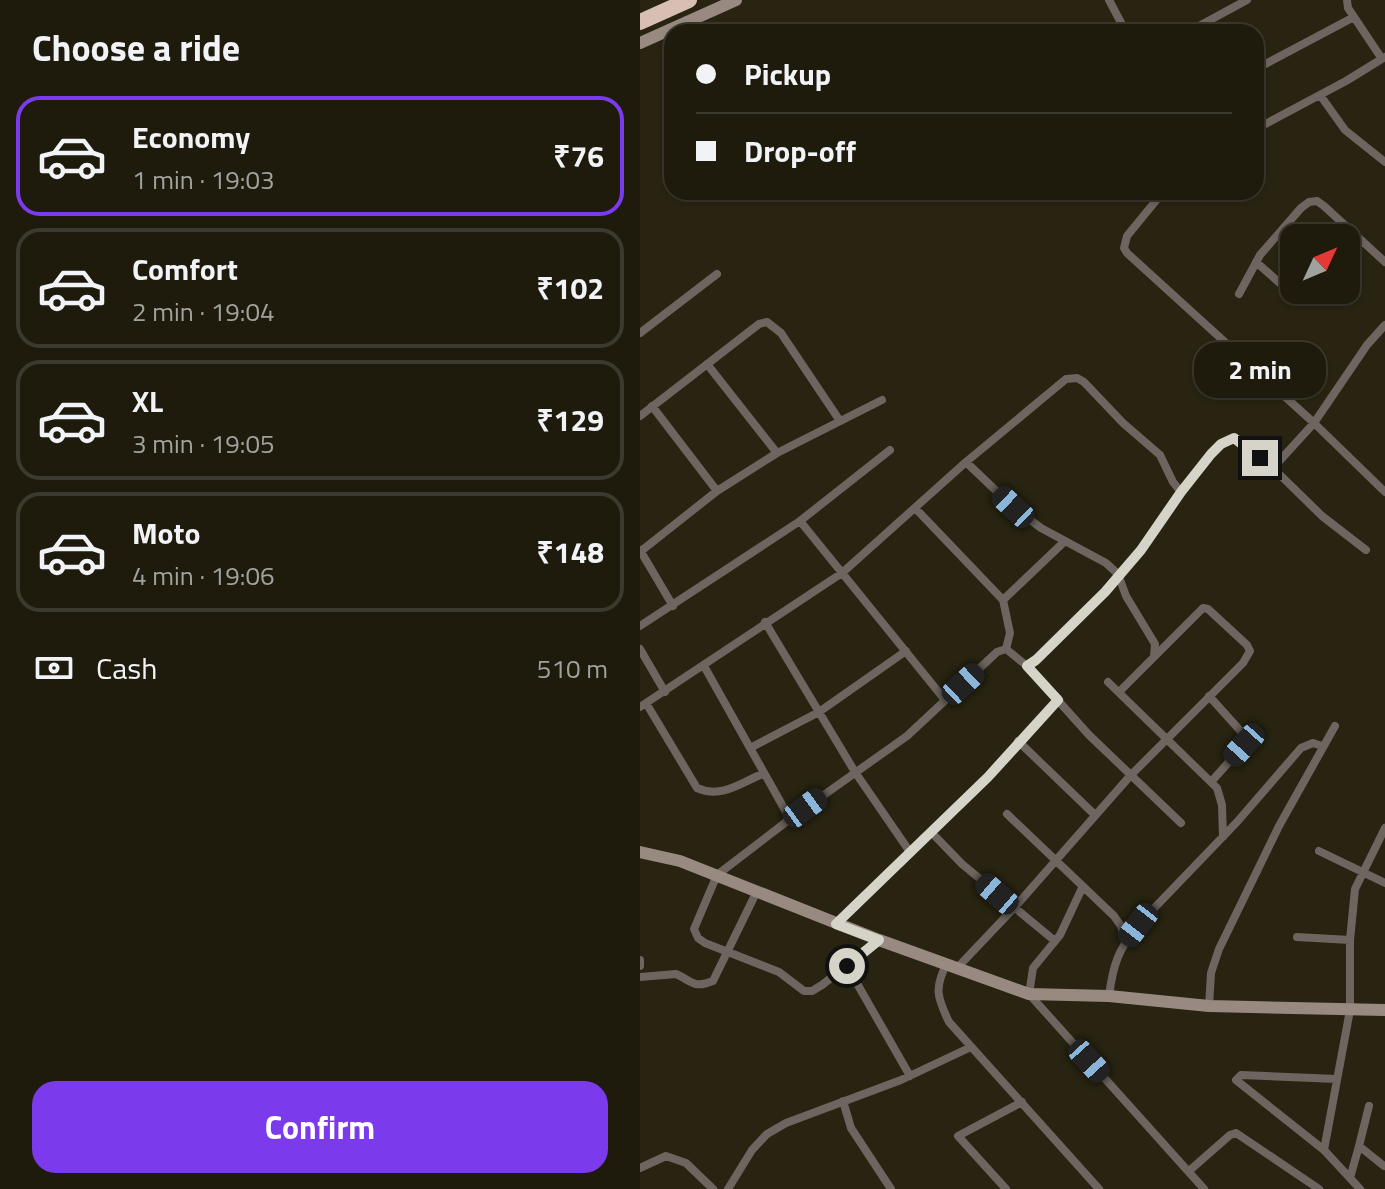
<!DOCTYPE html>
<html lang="en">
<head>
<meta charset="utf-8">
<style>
  :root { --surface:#1e1b0d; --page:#2b281b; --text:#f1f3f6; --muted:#a1a19d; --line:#3c392e; --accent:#7c3aed }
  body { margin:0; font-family:"Titillium Web",sans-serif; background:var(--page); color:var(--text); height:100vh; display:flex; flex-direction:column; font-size:30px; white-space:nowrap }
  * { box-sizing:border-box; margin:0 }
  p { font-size:26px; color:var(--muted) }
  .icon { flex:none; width:44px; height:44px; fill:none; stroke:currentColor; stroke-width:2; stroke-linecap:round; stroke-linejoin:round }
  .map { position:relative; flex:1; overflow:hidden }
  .drawer { display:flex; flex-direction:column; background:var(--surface); width:640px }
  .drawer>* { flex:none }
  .hud { position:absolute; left:24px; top:24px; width:600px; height:176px; border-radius:24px; box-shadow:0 2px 6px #0004,0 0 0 2px var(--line); display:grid; align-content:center; height:176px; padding:0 32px; background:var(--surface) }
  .needle { width:52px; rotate:46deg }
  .fabs { position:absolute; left:640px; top:224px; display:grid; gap:16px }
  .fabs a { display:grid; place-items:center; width:80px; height:80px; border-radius:16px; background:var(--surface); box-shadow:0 2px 6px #0004,0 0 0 2px var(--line); font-size:40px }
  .end { position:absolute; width:36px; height:36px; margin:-18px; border:10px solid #d6d4c8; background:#111; box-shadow:0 0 0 4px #111 }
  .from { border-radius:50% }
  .bubble { position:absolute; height:56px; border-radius:24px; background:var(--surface); box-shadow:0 2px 6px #0004,0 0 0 2px var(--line); font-size:26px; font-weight:700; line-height:56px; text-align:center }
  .car { position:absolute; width:24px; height:48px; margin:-24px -12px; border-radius:10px; box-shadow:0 0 6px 2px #0007; background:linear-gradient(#222 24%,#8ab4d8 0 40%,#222 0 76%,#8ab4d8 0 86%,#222 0) }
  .hud b { display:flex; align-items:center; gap:28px; height:76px; font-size:30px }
  .hud b+b { border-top:2px solid var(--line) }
  .hud i { width:20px; height:20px; background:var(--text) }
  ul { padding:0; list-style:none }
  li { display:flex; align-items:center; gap:24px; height:120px; margin:0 16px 12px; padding:0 16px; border:4px solid var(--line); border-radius:24px }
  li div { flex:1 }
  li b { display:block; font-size:30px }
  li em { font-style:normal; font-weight:700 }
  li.active { border-color:var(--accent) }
  li>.icon { width:72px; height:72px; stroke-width:1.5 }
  h2 { padding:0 32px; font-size:36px; line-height:96px }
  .pay { display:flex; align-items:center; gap:20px; height:88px; padding:0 32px; font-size:30px }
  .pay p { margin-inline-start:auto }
  .primary-button { display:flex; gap:16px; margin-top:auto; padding:16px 32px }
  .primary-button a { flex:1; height:92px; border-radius:24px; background:var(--accent); color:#fff; font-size:32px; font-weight:700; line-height:92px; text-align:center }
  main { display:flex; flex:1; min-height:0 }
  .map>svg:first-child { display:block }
</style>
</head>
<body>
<main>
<section class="drawer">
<h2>Choose a ride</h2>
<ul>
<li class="active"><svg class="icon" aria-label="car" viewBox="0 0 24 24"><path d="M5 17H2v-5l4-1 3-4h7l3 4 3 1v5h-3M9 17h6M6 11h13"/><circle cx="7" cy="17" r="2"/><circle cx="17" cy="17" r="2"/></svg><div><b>Economy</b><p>1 min · 19:03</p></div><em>₹76</em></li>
<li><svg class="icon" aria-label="car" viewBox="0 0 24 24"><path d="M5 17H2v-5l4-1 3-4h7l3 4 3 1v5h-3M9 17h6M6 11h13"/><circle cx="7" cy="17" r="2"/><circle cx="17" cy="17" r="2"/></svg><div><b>Comfort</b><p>2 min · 19:04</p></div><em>₹102</em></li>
<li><svg class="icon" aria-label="car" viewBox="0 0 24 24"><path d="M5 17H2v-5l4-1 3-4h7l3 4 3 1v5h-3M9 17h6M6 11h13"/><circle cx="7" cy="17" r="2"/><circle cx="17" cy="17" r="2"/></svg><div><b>XL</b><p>3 min · 19:05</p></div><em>₹129</em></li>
<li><svg class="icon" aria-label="car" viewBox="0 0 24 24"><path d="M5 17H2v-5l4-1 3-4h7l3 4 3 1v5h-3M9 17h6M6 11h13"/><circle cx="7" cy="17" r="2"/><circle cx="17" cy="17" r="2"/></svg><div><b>Moto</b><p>4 min · 19:06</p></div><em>₹148</em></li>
</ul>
<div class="pay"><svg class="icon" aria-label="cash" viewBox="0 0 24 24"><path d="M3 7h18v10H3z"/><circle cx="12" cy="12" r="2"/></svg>Cash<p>510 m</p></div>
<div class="primary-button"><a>Confirm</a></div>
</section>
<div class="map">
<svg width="745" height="1189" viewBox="0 0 745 1189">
  <rect width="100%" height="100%" fill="#282411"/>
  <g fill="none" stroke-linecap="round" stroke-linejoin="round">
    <path stroke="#6e6560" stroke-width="8" d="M469,0L486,32
      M707,0L708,8L742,59
      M548,32L607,0
      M616,69L714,17
      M680,95L705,130L745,162
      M616,129L706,81L745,57
      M523,192L487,236L484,248L487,253L674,423L745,492
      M706,260L721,242
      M616,262L661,302H669L681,290
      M599,294L620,255L661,208L669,202L677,201L684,206L745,262
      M0,333L77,274
      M67,364L137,453
      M12,406L77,491
      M0,416L119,324L127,322L141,333L200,421
      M326,462L373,507L401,528L466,563L478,574L486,596L515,644L514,657L480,691
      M275,508L363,600L370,633L366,649
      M160,521L305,700
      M0,550L33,606
      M726,550L682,516L633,468L674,423L727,345L745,325
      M1,551L77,491L137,453L242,400
      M363,600L425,541
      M125,622L215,772L270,852
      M0,626L160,521L250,450
      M0,649L25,692
      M64,666L150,819
      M387,666L449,735L541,823
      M468,682L577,788L582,805L583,837
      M569,696L606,737L604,745L571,782
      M6,703L57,788C81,799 101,783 124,773
      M0,707L202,573L326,462L426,379L437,378L444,382L483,423L520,455L533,482L541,492
      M378,741L455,815
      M110,748L179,712L266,651
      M367,814L474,916L481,926L486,941
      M291,832L322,864L415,941
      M679,851L745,883
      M443,886L420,935L393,968L389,994L564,1189
      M196,924L348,777L418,700
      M657,937L710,940
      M239,940L182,985L172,991H164L139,972L65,943L58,938L54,929L77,875L150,819L267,736L357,652L366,649L387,666L396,660L465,592L501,550L541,492L571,454L581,444L594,438L633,468
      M0,960V966
      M307,963C294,988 297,997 309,1022L459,1189
      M207,966L270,1076
      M318,967L374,908L490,776L603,663L610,651L607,645L568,609L563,608L514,657
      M0,977L36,974C52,981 53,989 73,981L117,891
      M469,996C473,965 478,950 498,925L597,822L661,748L673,743L682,746
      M569,1006L571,973L579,949L639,826L695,726
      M697,1079L601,1075L596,1080L684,1150L720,1189
      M203,1101L211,1128L251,1189
      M719,1146L729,1106
      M684,1150L710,1010V940L715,889L745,828
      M0,1168L26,1156L46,1163L73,1189
      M549,1171L590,1135L596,1133L679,1189
      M710,1178L719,1146L744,1166
      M88,1189L112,1150L127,1134L146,1123L261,1080L331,1047
      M366,1189L318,1136L382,1102"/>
    <path stroke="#998a81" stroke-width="12" d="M0,43L96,0
      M0,852L40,861L239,940L389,994L469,996L569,1006L745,1010"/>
    <path stroke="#d7c0b3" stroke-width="16" d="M0,22L49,0"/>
  </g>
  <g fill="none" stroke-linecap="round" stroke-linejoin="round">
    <path stroke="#d6d4c8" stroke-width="10" d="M207,966L239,940L196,924L348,777L418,700L387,666L396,660L465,592L501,550L541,492L571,454L581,444L594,438L620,458"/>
  </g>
</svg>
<div class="fabs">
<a><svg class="needle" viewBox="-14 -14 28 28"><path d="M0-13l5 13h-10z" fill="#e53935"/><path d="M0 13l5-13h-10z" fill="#a1a19d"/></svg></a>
</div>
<i class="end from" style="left:207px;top:966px"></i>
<i class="end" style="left:620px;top:458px"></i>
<div class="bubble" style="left:554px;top:342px;width:132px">2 min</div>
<i class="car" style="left:373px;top:507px;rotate:313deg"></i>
<i class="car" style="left:323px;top:684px;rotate:47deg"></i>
<i class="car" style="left:604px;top:745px;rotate:222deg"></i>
<i class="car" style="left:165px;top:808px;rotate:54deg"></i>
<i class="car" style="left:357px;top:894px;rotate:311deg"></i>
<i class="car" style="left:498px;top:925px;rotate:218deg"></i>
<i class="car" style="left:449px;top:1061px;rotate:138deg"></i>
<div class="hud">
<b><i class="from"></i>Pickup</b>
<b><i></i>Drop-off</b>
</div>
</div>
</main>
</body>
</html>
